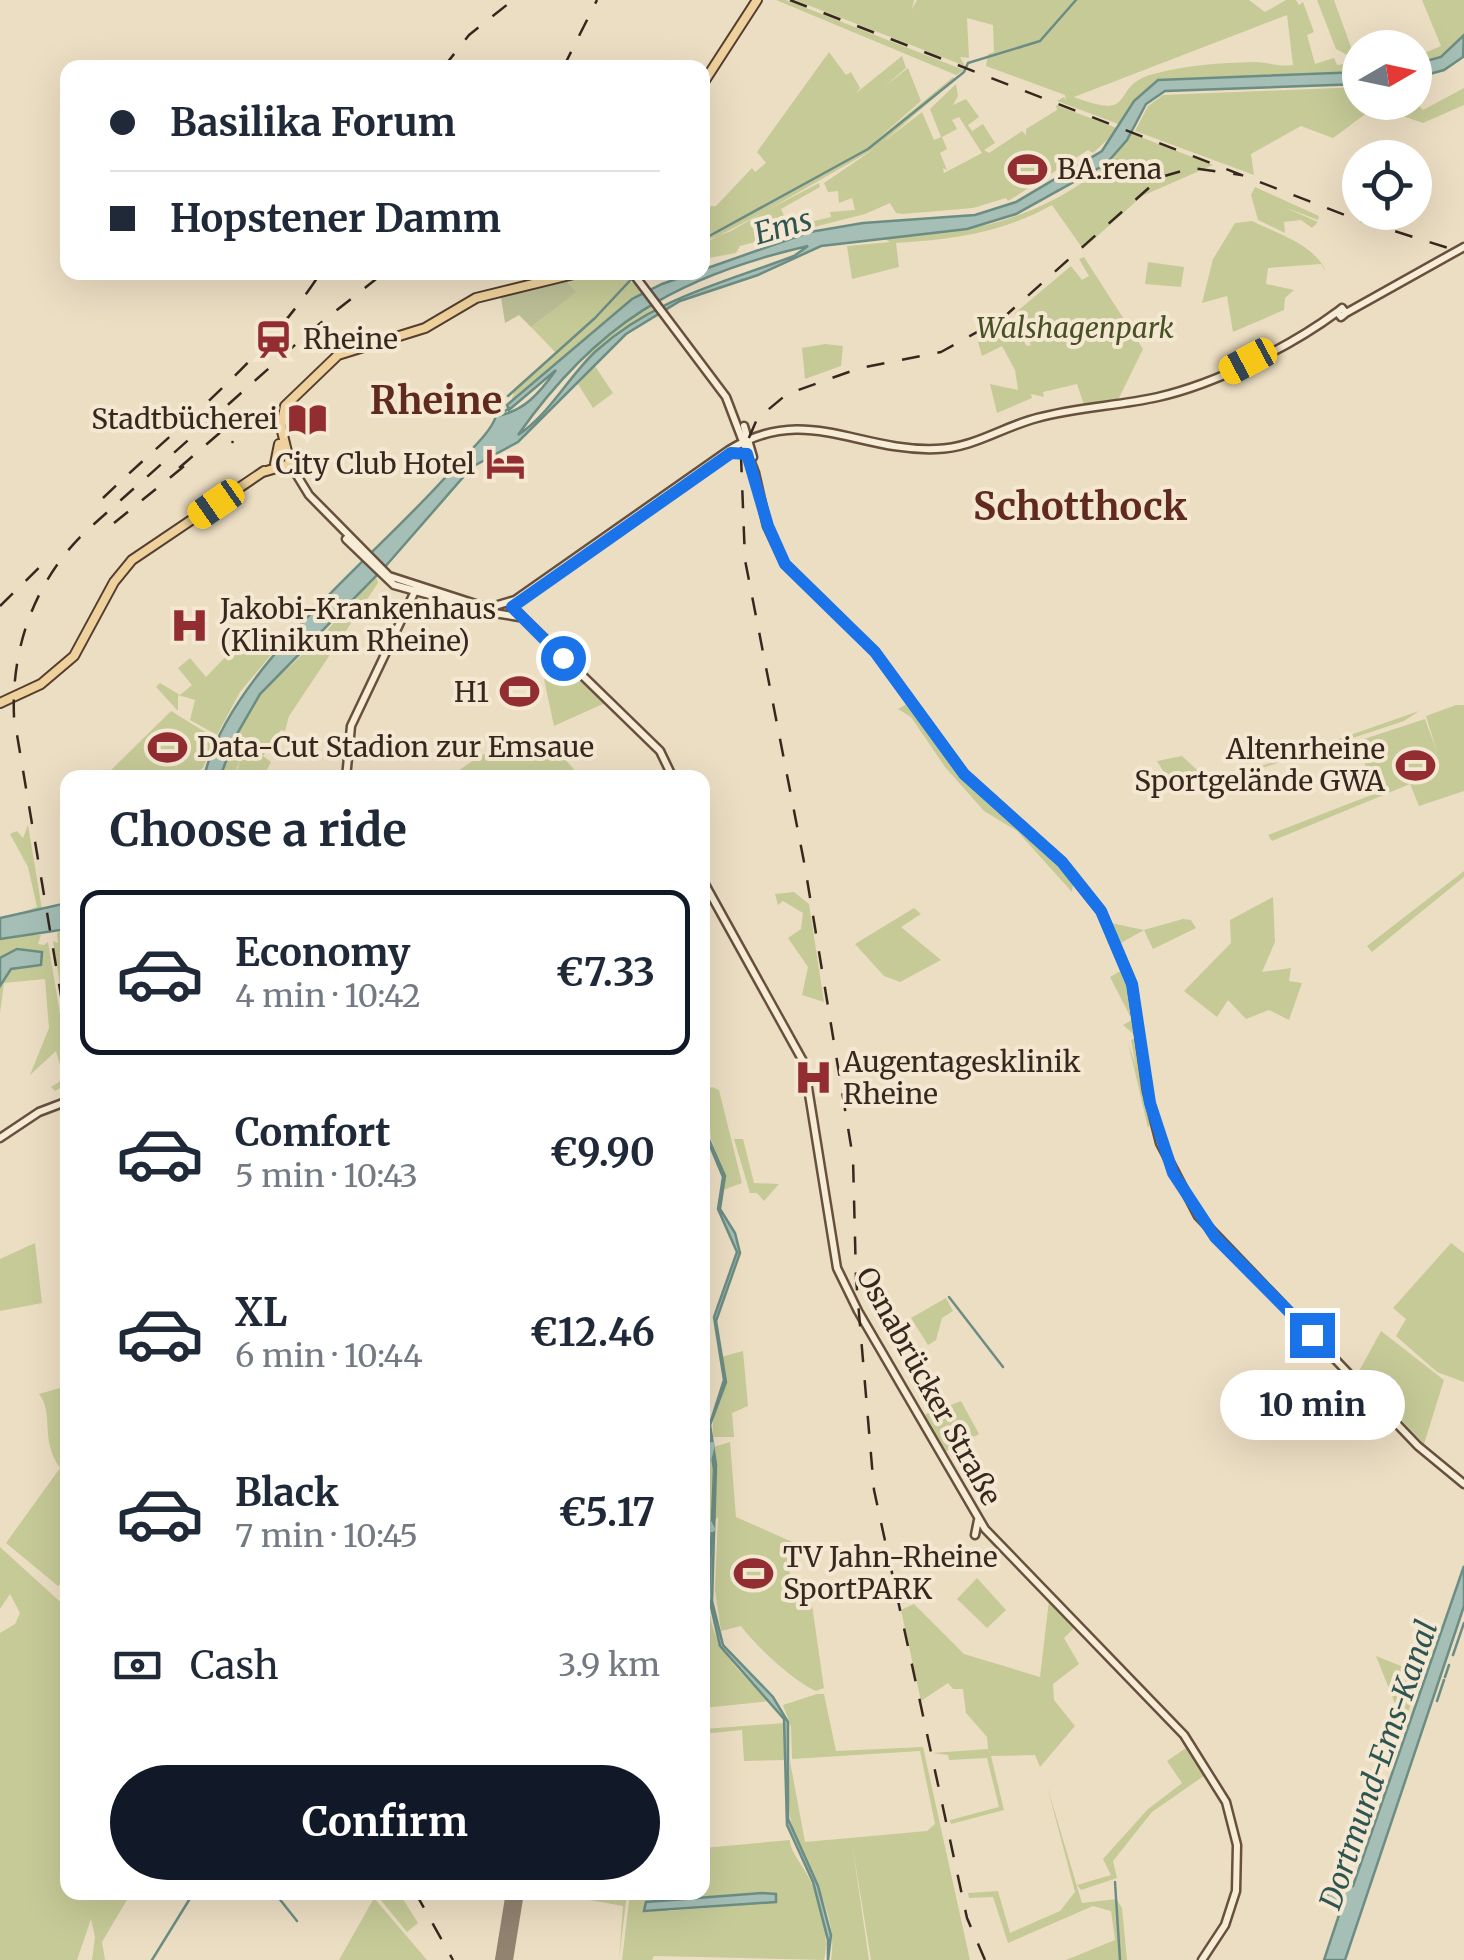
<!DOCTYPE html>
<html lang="en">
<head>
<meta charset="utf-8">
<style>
  :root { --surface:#fff; --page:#f2f2f3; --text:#1f2937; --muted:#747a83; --line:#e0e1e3; --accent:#111827 }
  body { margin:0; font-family:Merriweather,serif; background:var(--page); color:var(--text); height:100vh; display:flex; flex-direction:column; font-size:38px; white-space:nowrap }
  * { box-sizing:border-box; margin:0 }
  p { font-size:32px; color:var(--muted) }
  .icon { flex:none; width:55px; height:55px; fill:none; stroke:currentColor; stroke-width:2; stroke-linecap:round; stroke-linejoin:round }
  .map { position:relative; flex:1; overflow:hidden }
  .details { position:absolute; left:60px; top:770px; width:650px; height:1130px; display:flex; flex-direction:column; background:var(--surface); border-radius:20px; box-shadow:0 10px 40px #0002 }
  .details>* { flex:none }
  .top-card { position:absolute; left:60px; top:60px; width:650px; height:220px; border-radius:20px; box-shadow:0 10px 40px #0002; display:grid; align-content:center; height:220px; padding:0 50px; background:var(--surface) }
  .needle { width:65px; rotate:81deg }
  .tools { position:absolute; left:1342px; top:30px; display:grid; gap:20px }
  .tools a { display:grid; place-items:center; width:90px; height:90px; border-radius:50%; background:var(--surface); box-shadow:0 10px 40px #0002; font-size:50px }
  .end { position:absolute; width:45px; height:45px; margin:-22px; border:12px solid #1a73e8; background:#fff; box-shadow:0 0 0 5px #fff }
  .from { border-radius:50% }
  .bubble { position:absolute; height:70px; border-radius:35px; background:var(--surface); box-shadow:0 10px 40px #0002; font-size:32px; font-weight:700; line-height:70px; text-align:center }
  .car { position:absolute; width:30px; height:60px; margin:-30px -15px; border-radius:12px; box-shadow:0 0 8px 2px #0007; background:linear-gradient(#f5c518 24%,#345 0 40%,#f5c518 0 76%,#345 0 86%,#f5c518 0) }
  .top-card b { display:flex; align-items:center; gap:35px; height:95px; font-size:38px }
  .top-card b+b { border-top:2px solid var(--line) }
  .top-card i { width:25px; height:25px; background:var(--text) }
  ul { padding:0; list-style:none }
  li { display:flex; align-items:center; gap:30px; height:165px; margin:0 20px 15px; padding:0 30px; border:5px solid transparent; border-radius:20px }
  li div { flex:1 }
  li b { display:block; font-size:38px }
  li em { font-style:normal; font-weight:700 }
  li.current { border-color:var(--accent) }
  li>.icon { width:90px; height:90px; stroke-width:1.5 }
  h2 { padding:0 50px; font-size:45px; line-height:120px }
  .pay { display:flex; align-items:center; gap:25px; height:110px; padding:0 50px; font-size:38px }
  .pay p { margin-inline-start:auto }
  .button { display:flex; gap:20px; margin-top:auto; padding:20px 50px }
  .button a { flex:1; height:115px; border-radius:60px; background:var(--accent); color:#fff; font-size:40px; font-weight:700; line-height:115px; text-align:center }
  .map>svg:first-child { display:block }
</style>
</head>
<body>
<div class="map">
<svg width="1464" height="1960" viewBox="0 0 1464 1960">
  <rect width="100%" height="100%" fill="#ecdec3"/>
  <path fill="#c6ca97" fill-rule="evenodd" d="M776,0H786L964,70L956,75Z
    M795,0H914L912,9L917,0H1249L1265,12L1286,0H1296L1299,5L1303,2L1314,32L1307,35L1315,64L1334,58L1337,65L1351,63L1349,56L1336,49L1317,0H1334L1360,72L1330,77L1158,80L1134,101L1121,125L1057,101L1064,97L1066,101L1065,95L986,66L988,54L994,52L993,25L967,18L969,58L960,57L965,66ZM1287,15L1293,65C1279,67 1268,62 1254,62C1219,63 1187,65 1153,74C1108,86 1140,122 1074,97Z
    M1422,0H1464V37L1441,58L1415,66V57L1441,46Z
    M829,52L846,75L851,72L860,88L856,93L902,56L906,68L884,87L908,68L921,101L873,143L953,77L955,80L882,143L922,112L934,140L941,137L930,109L956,84L958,96L953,105L966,99L979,117L968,125L972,131L983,124L995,143L984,150L989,153L1022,131L1026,135V129L1057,110L1056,105L1119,129L1093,153L1088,150L1008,201L1006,198L973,208L903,214L896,213L890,203L865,214L740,246L736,253L703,259V244L819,183L820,187L781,209L789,227L831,217L830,212L855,210L852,198L839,203L838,191L828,192L824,183L874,149L731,231L703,242L714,233L703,236V207L716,206L752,168L755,172L766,163L757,152ZM959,117L982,153L944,173L943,168L947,170L940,153L947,149L942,137L957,129L952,120Z
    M1360,87V102L1415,101L1423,110L1464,88V105L1423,123L1375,107L1333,138L1301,126L1251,154L1254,175L1135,131L1148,106L1163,95Z
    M1130,133L1213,165L1142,196L1083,249L1052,205C1002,233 953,239 896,243L899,267L852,279L847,246L890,242L880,236C909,233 938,233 966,229C1021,221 1103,184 1130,133Z
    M1255,187L1319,216L1318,220L1284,207L1318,222L1312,228L1301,220L1284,222L1285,233L1258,220L1251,195Z
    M1252,221C1276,233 1315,244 1326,272L1321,264L1268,268L1266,284L1294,290L1285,298L1284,310L1233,332L1227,296L1202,303L1213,259L1235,223Z
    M1084,257L1143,349L1118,400L1084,405L1077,384L1043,392L1044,397L1031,394L1032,398L997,413L990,384L1018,390L1015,370L1002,346L982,356L978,342L1008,319L1027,346L1031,345L1015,313L1071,266L1082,280L1089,276L1079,259Z
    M1148,262L1184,267L1181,287L1145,284Z
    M591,272L631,278L626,285L632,278L631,283L635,281L644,292L511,401L516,387L556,353L531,327L575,292L567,280Z
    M651,301L656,307L604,344L559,392L597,345Z
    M825,344L843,346L841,366L805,379L802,348Z
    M595,366L613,393L593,408L578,384Z
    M376,576L378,583L289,716L285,731L281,730L263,756L271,762L263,777H236L240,759L234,777L220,774L233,743L251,751L234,739L260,694L323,635Z
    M255,623L275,650L240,692L217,735L190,720L195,700L178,695V711L156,687L160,683L180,695L192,685L178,668L190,658L206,677L231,651L242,654L240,643L247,644L259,632Z
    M570,669L605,703L554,726L544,679L558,680Z
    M908,703L968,783L1063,870L1073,884L1072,892L1017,831L984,811L945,767L911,717L898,709Z
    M1456,705H1464V791L1419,806L1410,784L1272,841L1268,835L1374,794L1358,741L1425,719L1437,752L1426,716Z
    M171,711L215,738L203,768L189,777H104Z
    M1419,711L1404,721L1238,776L1223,785L1218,781Z
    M505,750L517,755L562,756L581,777L436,778L452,775L481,755Z
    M1182,756L1198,771L1187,784L1168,779L1157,761Z
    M28,825L42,909L17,914L37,907L28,867L10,834L17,831L23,838Z
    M1464,871V877L1372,952L1367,946Z
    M794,892L809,904L824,1002L802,995L808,967L788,938L801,929L803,913L783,901L778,905L775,894Z
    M1273,897L1275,942L1262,972L1291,968L1289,981L1302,983L1289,1020L1269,1010L1246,1019L1228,1000L1217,1017L1184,991L1231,943L1230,920Z
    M914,908L921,914L901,927L941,960L900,982L884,976L855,944Z
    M1183,919L1191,920L1196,928L1153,949L1144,930L1121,943L1111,923L1144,930Z
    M67,930V1029L53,941L58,943L57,933Z
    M18,935H41L38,944L44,945L48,942L67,1056V1084L55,1091L51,1087L64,1079L56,1051L30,1075L49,1028L45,979L4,983L0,1013V982L18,950L0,957V939Z
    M1124,969L1130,989L1154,1136L1149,1125L1148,1128L1128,1042L1136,1067L1131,1040L1137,1037L1123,1025L1132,1020L1110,977Z
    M712,1087L719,1090L742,1183L723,1190L725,1176L711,1139L705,1090Z
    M734,1139H743L754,1183L779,1184L764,1201L757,1193H750Z
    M35,1243L42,1303L0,1311V1259Z
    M1451,1243L1464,1253V1382L1437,1372L1396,1336L1406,1319L1393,1308Z
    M946,1298L953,1311L942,1318L936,1340L928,1345L911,1318Z
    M1381,1331L1444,1380L1424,1444L1358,1373Z
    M743,1351L748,1406L732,1413L734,1437H713C710,1402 731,1399 721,1357Z
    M67,1386L68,1576L58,1586L6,1543L60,1468C39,1438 55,1415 39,1394Z
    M961,1401L979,1434L943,1453L922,1416L933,1411L940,1420L947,1416L943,1408Z
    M730,1442L736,1517L799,1545L796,1562L788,1564L792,1584L805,1583L807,1598H811L824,1688L816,1691C793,1681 756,1646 741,1626L721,1631L715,1590L718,1517L710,1525C706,1617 698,1636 770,1701L703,1708V1443L710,1448Z
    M0,1547L67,1608L68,1892L131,1893L102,1942L105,1960H92L95,1937L91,1919L77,1960H0V1633L15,1624L20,1613L10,1594L0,1609Z
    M977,1578L1006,1610L987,1628L957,1599Z
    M1049,1600L1075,1627L1064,1638L1079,1664L1053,1684L1054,1700L1075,1726L1040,1767L1035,1755L991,1756L1004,1810L951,1824L950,1820L999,1807L987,1758L949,1760L948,1755L932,1753L988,1749L987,1737L966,1713L963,1689H953L948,1683L921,1701L901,1610L914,1604L964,1654L1040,1677Z
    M1376,1656L1421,1674L1398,1742V1711Z
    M817,1694H824L836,1751L923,1747L970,1960H871L852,1843L869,1960H831C839,1911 807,1874 794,1832C786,1810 790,1784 790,1761L805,1842L927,1831L935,1824L920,1751L792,1759L791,1727L783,1705Z
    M784,1723L785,1760L744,1761L742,1730L703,1734V1729Z
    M1186,1748L1208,1773L1152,1812L1113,1861L1117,1878L1081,1890L1077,1885L1111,1875L1103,1859L1147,1810L1182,1783L1167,1761Z
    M1047,1786L1082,1903L1116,1899L1122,1908L1127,1960H1066L1115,1940L1111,1911L1093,1906L1008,1943L993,1897L969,1898L968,1893L998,1891L1010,1933L1060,1911L1075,1892Z
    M790,1840C789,1850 804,1867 810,1880C821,1903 830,1935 824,1960L654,1956L652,1960H622L630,1893L702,1892L703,1848ZM762,1893L775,1902L669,1911L646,1902Z
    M375,1893H399L418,1923L407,1932Z
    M551,1893H627L619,1960L623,1906Z
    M374,1898L427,1960H339Z"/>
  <path fill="#bcbf96" d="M566,280L576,292L531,327L519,315L505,323L501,297Z"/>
  <path fill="#a5bfb6" stroke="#6c8d83" stroke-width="2.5" fill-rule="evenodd" d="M1464,35L1463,57L1444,70L1415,78V64L1441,57Z
    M1360,72V84L1165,91L1146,104L1127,140L1106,164L1016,214L967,229L821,246L758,275L680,301L626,334L518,442L472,467L384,568L260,694L234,739L261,755L233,743L220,777L204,778C226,672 382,551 451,471C466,454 491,433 496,416C523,412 539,394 556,370L509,410L507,405L632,299L662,284L810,232L863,223L975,215L1016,202L1102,151L1134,101L1158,80ZM808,246L794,256C723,283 655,298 596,351C569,376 549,415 518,435C596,324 677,276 808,246Z
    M67,903V929L0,939V918Z
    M17,949L42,952L41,965L11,969L0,986V958Z
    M702,1087L707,1135L725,1176L720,1209L735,1233L740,1253L716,1321L726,1382L710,1425L716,1465L712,1601L723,1645L773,1697L788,1722V1819L818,1886L831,1935L828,1960V1940L813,1882L787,1825L784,1719L720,1646L709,1598L714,1469L708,1430L724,1380L714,1317L737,1252L718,1209L723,1177L705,1134Z
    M1464,1566V1606L1345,1960H1324L1339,1915L1327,1895L1334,1886H1353Z
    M762,1893L776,1894V1902L644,1911L646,1902Z"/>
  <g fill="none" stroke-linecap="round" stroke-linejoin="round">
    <path stroke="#6c8d83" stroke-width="2.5" d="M702,240L868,149L964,72L968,63L1040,41L1076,0
      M508,396L595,318L638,272
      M500,414L510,408
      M949,1297L1003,1367
      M1453,1655L1464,1623
      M1445,1677L1449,1665
      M1437,1701L1444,1680
      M1115,1882L1120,1960
      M274,1892L297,1921
      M152,1960L194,1892"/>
    <path stroke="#a5bfb6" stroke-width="6" d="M702,1506L703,1480L712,1445
      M702,1510L712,1529"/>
    <path stroke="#918370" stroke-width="18" d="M504,1960L515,1892"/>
    <defs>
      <path id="secondary" d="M632,272L726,397L755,473L767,526L785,564L875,652L964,774L1062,862L1101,911L1132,984L1147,1091L1160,1143L1198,1216L1418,1446L1464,1484
        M1342,308L1346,313L1341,317L1337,312Z
        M1346,313L1464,247
        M744,426L753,457
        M290,464L309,495L389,576L488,608L515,600L729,450C805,403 858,452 936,449C974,448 1002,427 1037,418C1077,407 1118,406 1158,397C1215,384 1290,347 1337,312
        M346,539L394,585L491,612
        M549,580L608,538
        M509,604L660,751L673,778
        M488,612L519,617
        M346,778L351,726L416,589
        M702,879L804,1063L837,1268L858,1311L985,1529L1184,1735L1226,1802L1237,1845L1236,1891L1225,1925L1202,1960
        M0,1138L39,1112L68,1101
        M975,1535L978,1520"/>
      <path id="primary" d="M702,85L757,0
        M275,464L279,444
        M263,472L290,464L281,427L285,406L338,355L425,328L476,298L582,272
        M0,703L41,684L74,656L114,582L132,560L264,471"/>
    </defs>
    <use href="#secondary" stroke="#67503e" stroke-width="11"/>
    <use href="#primary" stroke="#533e2f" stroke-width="12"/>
    <use href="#secondary" stroke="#f7ecd5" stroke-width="6"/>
    <use href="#primary" stroke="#eed19c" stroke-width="8"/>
    <path stroke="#36281e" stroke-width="2.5" stroke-dasharray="18 18" stroke-linecap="butt" d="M790,0L1350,217L1464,253
      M443,68L469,35L513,0
      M563,68L597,0
      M232,443L233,441
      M179,468L230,424
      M103,498C178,426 264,361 321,272
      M114,523L188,463
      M0,606L50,557
      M68,1037L14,717C11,647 35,581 85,532L313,329L385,272
      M415,1892L453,1960
      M985,1960L967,1918L874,1490L856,1278L853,1158L805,867L745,560L741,456L757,419L787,394L860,368L941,352L1004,317L1161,177L1192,168L1241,175"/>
  </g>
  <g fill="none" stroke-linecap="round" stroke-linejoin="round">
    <path stroke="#1a73e8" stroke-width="12" d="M563,658L512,607L731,453L747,454L768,526L785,564L875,652L964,774L1062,862L1101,911L1132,984L1150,1103L1173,1173L1215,1237L1312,1335"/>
  </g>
  <defs>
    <symbol id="stadium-bare" viewBox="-9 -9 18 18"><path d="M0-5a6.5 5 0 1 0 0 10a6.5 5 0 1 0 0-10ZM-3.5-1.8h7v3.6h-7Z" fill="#922d32" stroke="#f4e8d2" stroke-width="2.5" paint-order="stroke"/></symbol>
    <symbol id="station-bare" viewBox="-9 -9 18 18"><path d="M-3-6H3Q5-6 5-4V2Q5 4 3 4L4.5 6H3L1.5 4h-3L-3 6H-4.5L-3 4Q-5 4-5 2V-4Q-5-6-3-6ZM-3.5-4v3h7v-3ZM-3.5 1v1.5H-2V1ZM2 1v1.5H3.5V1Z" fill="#922d32" stroke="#f4e8d2" stroke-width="2.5" paint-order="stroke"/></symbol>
    <symbol id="library-bare" viewBox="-9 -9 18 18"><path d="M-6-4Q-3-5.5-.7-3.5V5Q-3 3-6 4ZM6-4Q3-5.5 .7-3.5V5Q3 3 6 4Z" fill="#922d32" stroke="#f4e8d2" stroke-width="2.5" paint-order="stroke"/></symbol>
    <symbol id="hotel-bare" viewBox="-9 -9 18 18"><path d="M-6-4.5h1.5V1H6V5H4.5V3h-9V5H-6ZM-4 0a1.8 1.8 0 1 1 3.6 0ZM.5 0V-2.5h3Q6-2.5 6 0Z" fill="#922d32" stroke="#f4e8d2" stroke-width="2.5" paint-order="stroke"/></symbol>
    <symbol id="hospital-bare" viewBox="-9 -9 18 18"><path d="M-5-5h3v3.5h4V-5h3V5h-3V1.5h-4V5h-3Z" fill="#922d32" stroke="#f4e8d2" stroke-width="2.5" paint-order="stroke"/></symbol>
  </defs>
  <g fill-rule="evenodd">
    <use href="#stadium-bare" x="1000" y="142" width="55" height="55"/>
    <use href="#station-bare" x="246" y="312" width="55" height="55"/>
    <use href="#library-bare" x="280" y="392" width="55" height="55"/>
    <use href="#hotel-bare" x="478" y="436" width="55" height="55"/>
    <use href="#hospital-bare" x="162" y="598" width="55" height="55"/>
    <use href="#stadium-bare" x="492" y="664" width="55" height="55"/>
    <use href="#stadium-bare" x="140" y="720" width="55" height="55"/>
    <use href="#stadium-bare" x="1388" y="738" width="55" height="55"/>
    <use href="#hospital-bare" x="786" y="1050" width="55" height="55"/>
    <use href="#stadium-bare" x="726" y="1546" width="55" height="55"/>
  </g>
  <g text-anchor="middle" stroke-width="8" stroke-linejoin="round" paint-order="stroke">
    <g font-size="28" fill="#36281e" stroke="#f4e8d2" text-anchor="start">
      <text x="1057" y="179">BA.rena</text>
      <text x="303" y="349">Rheine</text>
      <text x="278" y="429" text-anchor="end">Stadtbücherei</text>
      <text x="475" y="474" text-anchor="end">City Club Hotel</text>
      <text x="220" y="619">Jakobi-Krankenhaus<tspan x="220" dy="32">(Klinikum Rheine)</tspan></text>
      <text x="489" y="702" text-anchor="end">H1</text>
      <text x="197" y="757">Data-Cut Stadion zur Emsaue</text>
      <text x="1385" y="759" text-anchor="end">Altenrheine<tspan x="1385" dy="32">Sportgelände GWA</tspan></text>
      <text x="843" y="1072">Augentagesklinik<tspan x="843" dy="32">Rheine</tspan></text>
      <text x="783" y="1567">TV Jahn-Rheine<tspan x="783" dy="32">SportPARK</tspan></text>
    </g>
    <g font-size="28" font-style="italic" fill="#485125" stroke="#f4e8d2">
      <text x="1075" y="338">Walshagenpark</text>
    </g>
    <g font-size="28" fill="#36281e" stroke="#f4e8d2">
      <text transform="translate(929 1386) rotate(61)" y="10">Osnabrücker Straße</text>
    </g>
    <g font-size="30" font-style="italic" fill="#2e5551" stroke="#f4e8d2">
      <text transform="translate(783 227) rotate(-16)" y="10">Ems</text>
      <text transform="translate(1379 1765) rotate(-71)" y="10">Dortmund-Ems-Kanal</text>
    </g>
    <g font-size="38" font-weight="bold" fill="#612a1f" stroke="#f4e8d2">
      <text x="436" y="414">Rheine</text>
      <text x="1080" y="520">Schotthock</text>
    </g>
  </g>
</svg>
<div class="tools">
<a><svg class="needle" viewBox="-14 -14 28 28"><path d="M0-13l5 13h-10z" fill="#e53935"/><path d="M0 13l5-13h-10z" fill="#747a83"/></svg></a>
<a><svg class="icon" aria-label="locate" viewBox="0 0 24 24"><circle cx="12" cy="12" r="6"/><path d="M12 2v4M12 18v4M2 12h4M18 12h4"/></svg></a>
</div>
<i class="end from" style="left:563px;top:658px"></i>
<i class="end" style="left:1312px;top:1335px"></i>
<div class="bubble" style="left:1220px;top:1370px;width:185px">10 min</div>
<i class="car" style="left:1248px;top:361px;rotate:242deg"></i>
<i class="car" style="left:216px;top:504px;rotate:235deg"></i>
<div class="top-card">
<b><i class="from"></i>Basilika Forum</b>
<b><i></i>Hopstener Damm</b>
</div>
<section class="details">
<h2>Choose a ride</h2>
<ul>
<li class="current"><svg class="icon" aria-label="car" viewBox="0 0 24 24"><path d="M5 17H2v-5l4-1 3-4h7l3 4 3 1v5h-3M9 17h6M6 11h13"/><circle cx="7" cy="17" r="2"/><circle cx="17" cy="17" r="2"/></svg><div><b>Economy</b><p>4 min · 10:42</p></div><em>€7.33</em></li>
<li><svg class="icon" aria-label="car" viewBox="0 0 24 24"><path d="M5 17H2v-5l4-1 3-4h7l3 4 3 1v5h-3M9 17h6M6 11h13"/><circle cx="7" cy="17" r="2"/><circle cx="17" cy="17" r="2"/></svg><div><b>Comfort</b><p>5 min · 10:43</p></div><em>€9.90</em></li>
<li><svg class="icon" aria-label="car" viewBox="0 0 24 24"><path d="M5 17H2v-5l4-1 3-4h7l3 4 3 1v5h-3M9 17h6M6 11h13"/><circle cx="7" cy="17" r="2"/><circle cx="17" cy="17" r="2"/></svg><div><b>XL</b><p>6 min · 10:44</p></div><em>€12.46</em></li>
<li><svg class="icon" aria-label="car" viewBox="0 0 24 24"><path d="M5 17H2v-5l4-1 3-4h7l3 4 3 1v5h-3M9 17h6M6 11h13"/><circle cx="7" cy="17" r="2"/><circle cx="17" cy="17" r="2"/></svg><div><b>Black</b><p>7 min · 10:45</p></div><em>€5.17</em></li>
</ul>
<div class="pay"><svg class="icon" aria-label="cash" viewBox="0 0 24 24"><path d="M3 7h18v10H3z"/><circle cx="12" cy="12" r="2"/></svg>Cash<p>3.9 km</p></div>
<div class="button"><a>Confirm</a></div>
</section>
</div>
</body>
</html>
